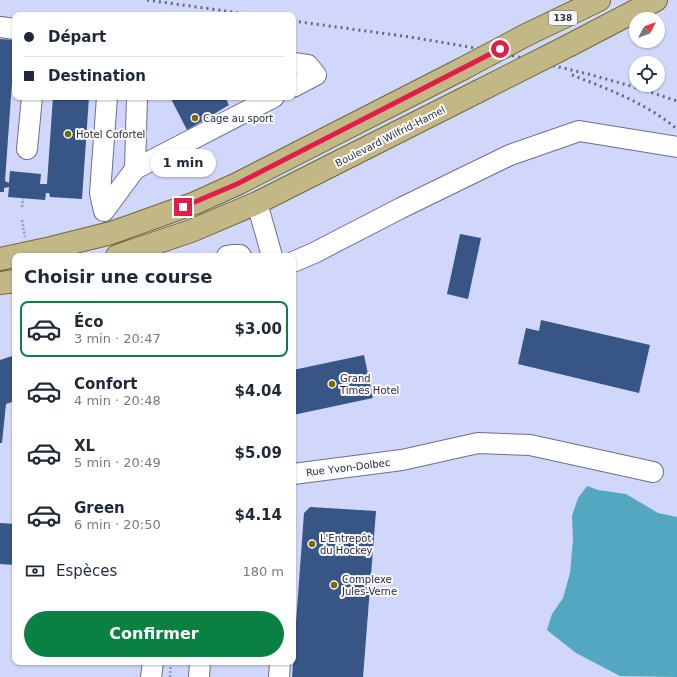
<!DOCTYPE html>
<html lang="fr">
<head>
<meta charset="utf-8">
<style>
  :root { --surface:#fff; --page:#f2f2f3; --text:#1f2937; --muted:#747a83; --line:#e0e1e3; --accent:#0b8043 }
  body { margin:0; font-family:"DejaVu Sans",sans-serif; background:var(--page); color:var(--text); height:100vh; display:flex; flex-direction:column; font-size:15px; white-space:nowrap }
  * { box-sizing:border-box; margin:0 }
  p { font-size:13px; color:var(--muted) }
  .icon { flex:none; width:22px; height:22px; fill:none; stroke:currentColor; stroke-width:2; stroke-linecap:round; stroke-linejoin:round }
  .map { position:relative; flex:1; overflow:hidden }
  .sheet { position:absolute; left:12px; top:253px; width:284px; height:412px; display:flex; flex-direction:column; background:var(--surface); border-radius:8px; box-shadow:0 1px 3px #0004 }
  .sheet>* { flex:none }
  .top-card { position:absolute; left:12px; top:12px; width:284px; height:88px; border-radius:8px; box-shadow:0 1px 3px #0004; display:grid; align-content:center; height:88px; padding:0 12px; background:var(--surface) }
  .needle { width:26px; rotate:49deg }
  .tools { position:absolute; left:629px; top:12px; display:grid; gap:8px }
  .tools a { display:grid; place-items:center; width:36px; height:36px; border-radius:50%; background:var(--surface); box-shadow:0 1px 3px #0004; font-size:20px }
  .end { position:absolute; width:18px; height:18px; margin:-9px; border:5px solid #e11d48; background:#fff; box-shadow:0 0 0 2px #fff }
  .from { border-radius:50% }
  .bubble { position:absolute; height:28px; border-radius:14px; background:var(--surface); box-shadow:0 1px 3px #0004; font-size:13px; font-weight:700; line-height:28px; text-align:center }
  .top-card b { display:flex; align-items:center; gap:14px; height:38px; font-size:15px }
  .top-card b+b { border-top:1px solid var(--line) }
  .top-card i { width:10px; height:10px; background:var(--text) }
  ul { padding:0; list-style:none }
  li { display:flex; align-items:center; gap:12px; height:56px; margin:0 8px 6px; padding:0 4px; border:2px solid transparent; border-radius:8px }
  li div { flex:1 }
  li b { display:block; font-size:15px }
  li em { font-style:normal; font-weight:700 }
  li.on { border-color:var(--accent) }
  li>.icon { width:36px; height:36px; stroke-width:1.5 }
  h2 { padding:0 12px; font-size:18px; line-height:48px }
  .pay { display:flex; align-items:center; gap:10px; height:44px; padding:0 12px; font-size:15px }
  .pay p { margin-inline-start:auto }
  .button { display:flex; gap:8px; margin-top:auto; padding:8px 12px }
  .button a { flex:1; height:46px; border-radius:24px; background:var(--accent); color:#fff; font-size:16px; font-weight:700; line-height:46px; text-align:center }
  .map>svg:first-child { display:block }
</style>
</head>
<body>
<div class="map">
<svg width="677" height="677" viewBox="0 0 677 677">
  <rect width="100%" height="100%" fill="#d1d6fb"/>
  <path fill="#54a7c0" d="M587,486L598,490L626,494L658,513L677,517V677L620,676L576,653L547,630L552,614L563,598L570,573L573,540L572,516L578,498Z"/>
  <path fill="#375585" d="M0,39L15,40L5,181L9,183L10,171L41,174L40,184H47L53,97H89L82,199L50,197L49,193H46L45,200L8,197L9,187L4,188V192H0Z
    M170,97H225L229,105L187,130Z
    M460,234L481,238L468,299L447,294Z
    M541,320L650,345L639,393L518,364L526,328L539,331Z
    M15,355V401L6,404L2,443H0V360Z
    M364,355L373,398L293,415V370Z
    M310,507L376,511L363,677H292L304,513Z
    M0,523L15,524V565L0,564Z"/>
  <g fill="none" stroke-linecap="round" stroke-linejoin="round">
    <defs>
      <path id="minor" d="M0,27L15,29
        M293,63L308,65L316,75L293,87
        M27,149L32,97
        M135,169L137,97
        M257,203L272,256
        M104,211L135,169L274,97
        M104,211L100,193L107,97
        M227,256L234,255H240L241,256
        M293,262L314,253L401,208L510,155L579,131L677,147
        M293,474L402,460L478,443L530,445L653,472
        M151,677L153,662
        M199,677L200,662
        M279,677L280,662"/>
      <path id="major" d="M526,35L599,0
        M570,45L656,0
        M117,256L191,231L257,203L477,92
        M0,259L51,248L111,233L195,203L237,184L462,69
        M0,283L15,281"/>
    </defs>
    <use href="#minor" stroke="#6b6f90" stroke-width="22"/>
    <use href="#major" stroke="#726937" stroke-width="24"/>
    <path stroke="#979ab7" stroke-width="2.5" stroke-dasharray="2 2" stroke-linecap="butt" d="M22,207L23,198
      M22,220L25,237
      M170,677L171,662"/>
    <use href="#minor" stroke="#fff" stroke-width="20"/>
    <use href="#major" stroke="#c1b885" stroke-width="22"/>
    <path stroke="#64667c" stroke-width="3" stroke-dasharray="2 4" stroke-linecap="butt" d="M147,0L254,15
      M293,21L410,37L493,51L588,74L638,88L677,101
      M572,75C608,89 646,103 677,129"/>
    <defs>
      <path id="major-bridge" d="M462,69L526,35
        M477,92L570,45"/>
    </defs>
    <use href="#major-bridge" stroke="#726937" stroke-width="24" stroke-linecap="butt"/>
    <use href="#major-bridge" stroke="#c1b885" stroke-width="22"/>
  </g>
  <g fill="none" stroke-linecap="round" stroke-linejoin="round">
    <path stroke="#e11d48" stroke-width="5" d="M183,207L237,184L500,49"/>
  </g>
  <g fill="#786900" stroke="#f9f9fd" stroke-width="1.5">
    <circle cx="195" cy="118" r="4"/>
    <circle cx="68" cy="134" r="4"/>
    <circle cx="332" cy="384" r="4"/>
    <circle cx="312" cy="544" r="4"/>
    <circle cx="334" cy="585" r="4"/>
  </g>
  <g text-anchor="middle" stroke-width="4" stroke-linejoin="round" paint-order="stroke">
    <rect fill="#f9f9fd" stroke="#6a6b77" stroke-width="1" x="549" y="11" width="28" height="14" rx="3"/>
    <g font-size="9" font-weight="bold" fill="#2d2e3d">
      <text x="563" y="21">138</text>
    </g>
    <g font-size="10" fill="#2d2e3d" stroke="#f9f9fd" text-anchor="start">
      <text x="203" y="122">Cage au sport</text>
      <text x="76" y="138">Hotel Cofortel</text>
      <text x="340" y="382">Grand<tspan x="340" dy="12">Times Hotel</tspan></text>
      <text x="320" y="542">L'Entrepôt<tspan x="320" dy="12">du Hockey</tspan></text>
      <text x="342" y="583">Complexe<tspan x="342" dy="12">Jules-Verne</tspan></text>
    </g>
    <g font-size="10" fill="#2d2e3d" stroke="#f9f9fd">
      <text transform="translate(390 136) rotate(-27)" y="4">Boulevard Wilfrid-Hamel</text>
      <text transform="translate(348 467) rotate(-7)" y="4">Rue Yvon-Dolbec</text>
    </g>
  </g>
</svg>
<div class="tools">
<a><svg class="needle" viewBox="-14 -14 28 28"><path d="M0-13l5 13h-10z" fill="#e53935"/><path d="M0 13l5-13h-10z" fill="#747a83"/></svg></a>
<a><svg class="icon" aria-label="locate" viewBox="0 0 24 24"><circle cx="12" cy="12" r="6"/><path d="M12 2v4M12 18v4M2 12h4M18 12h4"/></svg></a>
</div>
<i class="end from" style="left:500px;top:49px"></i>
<i class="end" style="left:183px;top:207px"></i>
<div class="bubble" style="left:150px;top:149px;width:66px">1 min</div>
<div class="top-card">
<b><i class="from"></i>Départ</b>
<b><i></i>Destination</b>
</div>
<section class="sheet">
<h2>Choisir une course</h2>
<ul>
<li class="on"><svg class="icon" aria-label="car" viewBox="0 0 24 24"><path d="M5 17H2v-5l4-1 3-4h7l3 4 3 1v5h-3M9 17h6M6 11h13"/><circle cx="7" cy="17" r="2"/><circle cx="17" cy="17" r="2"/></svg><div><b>Éco</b><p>3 min · 20:47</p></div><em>$3.00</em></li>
<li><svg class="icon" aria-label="car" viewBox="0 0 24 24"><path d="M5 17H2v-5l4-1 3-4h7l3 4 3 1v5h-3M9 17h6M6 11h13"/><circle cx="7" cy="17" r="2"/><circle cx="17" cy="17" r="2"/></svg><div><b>Confort</b><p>4 min · 20:48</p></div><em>$4.04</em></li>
<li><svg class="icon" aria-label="car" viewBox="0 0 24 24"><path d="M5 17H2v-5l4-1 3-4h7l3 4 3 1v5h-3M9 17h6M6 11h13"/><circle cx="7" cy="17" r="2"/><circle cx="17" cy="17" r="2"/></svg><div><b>XL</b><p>5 min · 20:49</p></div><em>$5.09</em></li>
<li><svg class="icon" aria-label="car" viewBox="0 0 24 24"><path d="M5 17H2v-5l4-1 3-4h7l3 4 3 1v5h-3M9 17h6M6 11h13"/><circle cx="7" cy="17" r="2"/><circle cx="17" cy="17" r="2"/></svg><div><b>Green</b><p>6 min · 20:50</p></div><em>$4.14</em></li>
</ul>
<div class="pay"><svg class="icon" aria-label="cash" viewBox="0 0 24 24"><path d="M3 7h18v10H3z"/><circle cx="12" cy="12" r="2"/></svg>Espèces<p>180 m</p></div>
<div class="button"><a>Confirmer</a></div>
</section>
</div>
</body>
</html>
